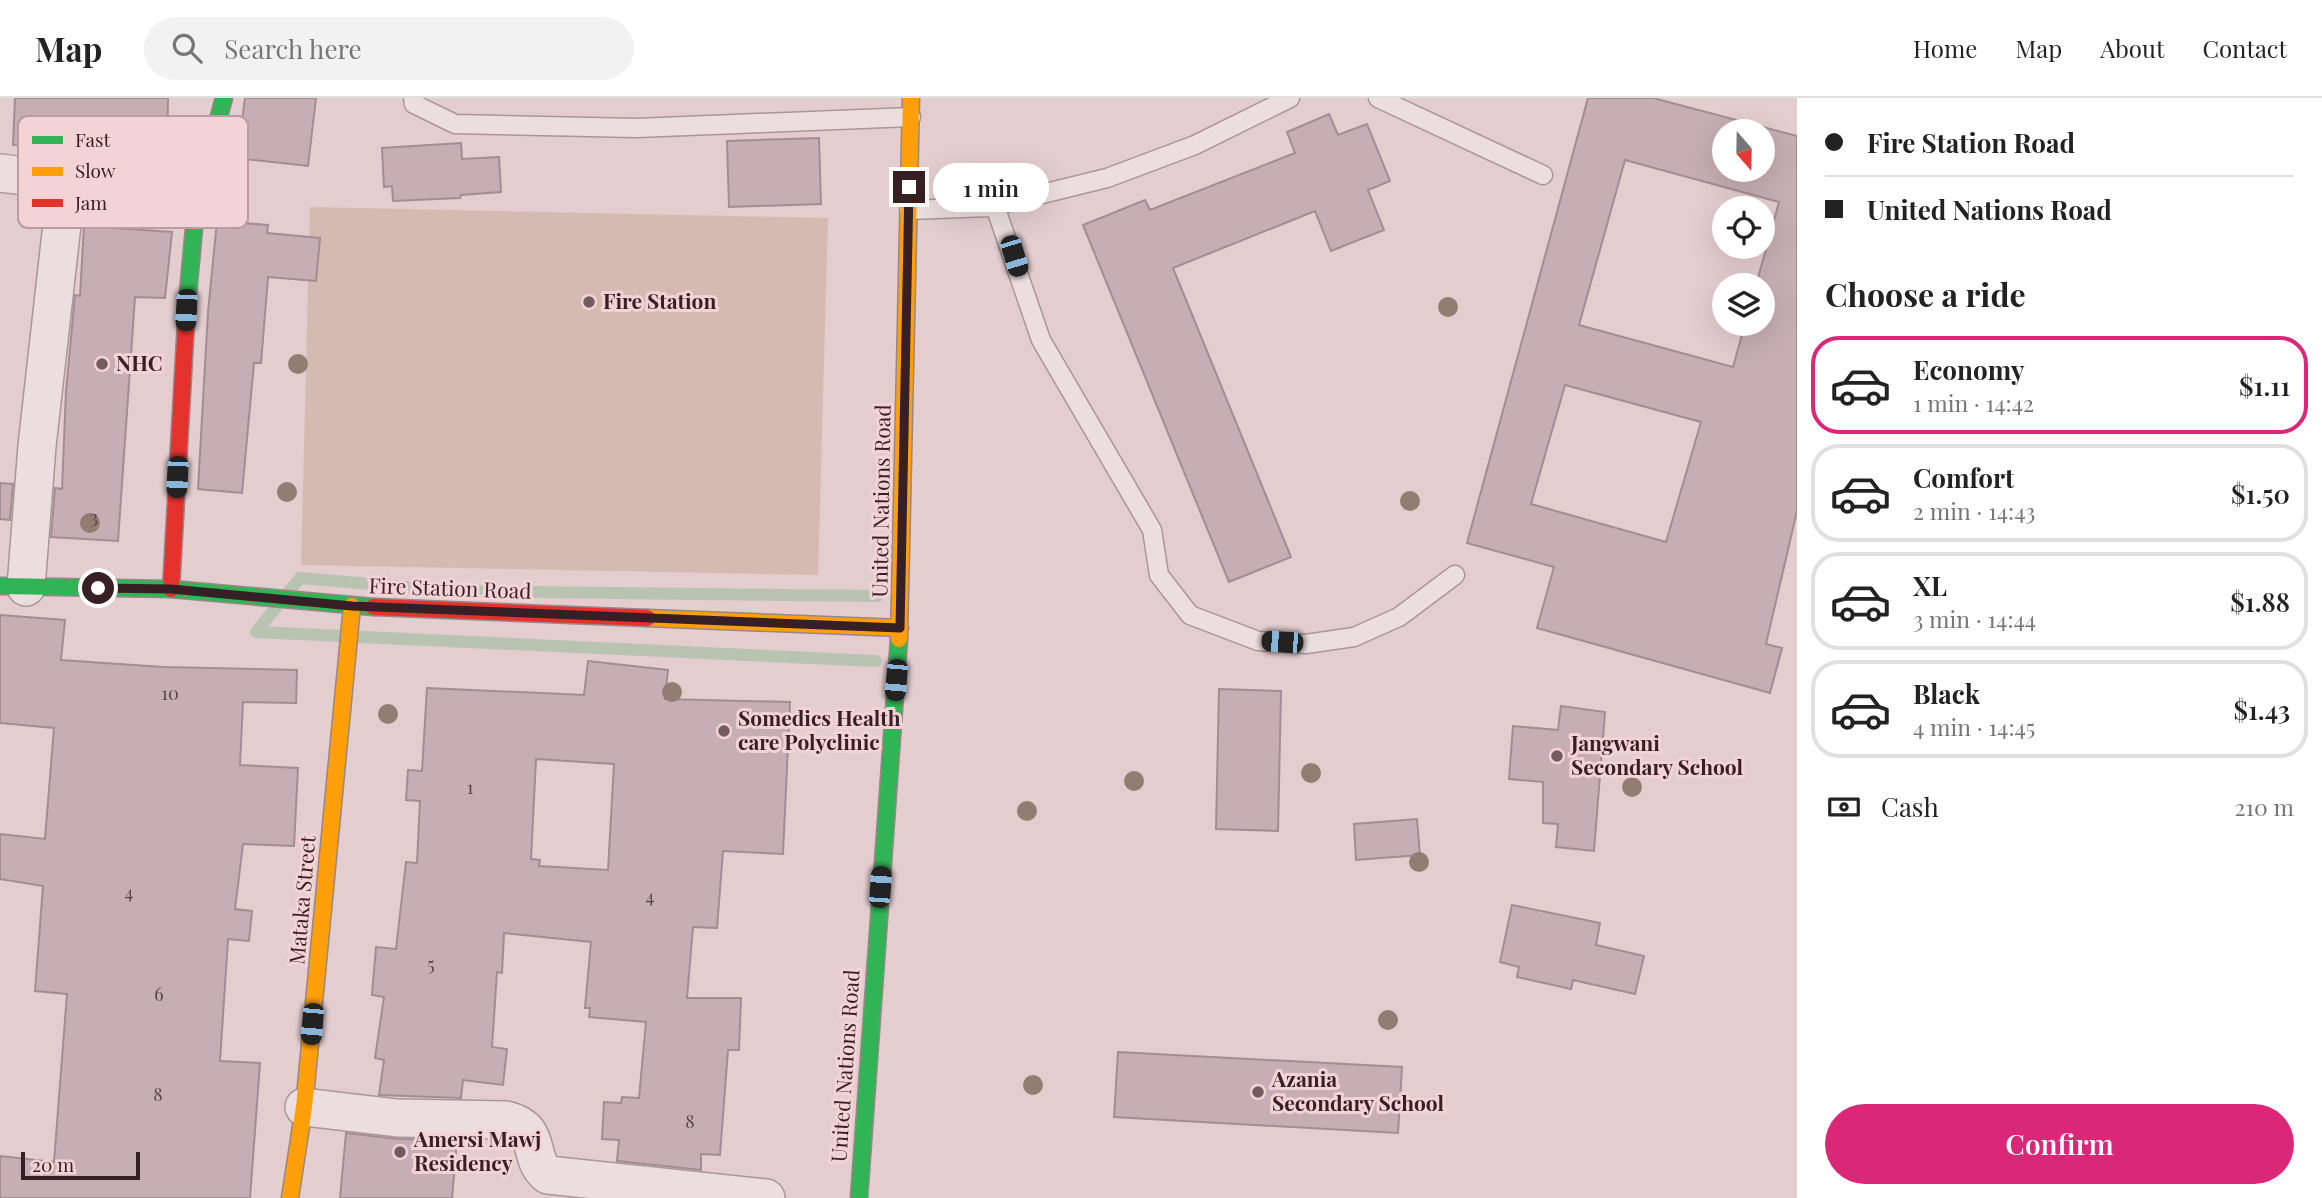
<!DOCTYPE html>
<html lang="en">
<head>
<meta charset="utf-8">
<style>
  :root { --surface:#fff; --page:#f2f2f2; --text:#222; --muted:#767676; --line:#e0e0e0; --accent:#db2777 }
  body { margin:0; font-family:"Playfair Display",serif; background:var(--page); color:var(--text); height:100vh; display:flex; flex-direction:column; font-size:26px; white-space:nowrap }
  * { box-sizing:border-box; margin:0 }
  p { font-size:23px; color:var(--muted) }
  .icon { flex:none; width:38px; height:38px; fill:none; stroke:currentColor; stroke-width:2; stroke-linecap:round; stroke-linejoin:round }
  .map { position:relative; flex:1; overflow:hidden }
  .side { display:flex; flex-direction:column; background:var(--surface); width:525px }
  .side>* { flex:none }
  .banner { display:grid; align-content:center; height:154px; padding:0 28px; background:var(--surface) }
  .needle { width:46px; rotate:160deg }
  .fabs { position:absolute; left:1712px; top:21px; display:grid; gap:14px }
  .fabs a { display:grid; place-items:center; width:63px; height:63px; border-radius:50%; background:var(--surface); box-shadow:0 7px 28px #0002; font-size:35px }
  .scale { position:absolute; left:21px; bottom:18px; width:119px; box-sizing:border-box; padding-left:7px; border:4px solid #361f25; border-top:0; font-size:19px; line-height:24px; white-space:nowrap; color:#361f25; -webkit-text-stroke:5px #f3d3d5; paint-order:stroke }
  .end { position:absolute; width:32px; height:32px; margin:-16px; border:9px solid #361f25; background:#fff; box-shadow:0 0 0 4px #fff }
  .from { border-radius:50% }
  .bubble { position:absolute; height:49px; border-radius:24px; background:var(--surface); box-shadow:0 7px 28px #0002; font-size:23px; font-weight:600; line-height:49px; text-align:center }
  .car { position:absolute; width:21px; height:42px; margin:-21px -10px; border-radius:9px; box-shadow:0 0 5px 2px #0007; background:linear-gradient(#222 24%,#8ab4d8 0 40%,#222 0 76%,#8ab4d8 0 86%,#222 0) }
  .banner b { display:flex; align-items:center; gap:24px; height:66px; font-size:26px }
  .banner b+b { border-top:2px solid var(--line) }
  .banner i { width:18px; height:18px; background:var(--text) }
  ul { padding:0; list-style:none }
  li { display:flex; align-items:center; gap:21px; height:98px; margin:0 14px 10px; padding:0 14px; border:4px solid var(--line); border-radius:28px }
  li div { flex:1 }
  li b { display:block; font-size:26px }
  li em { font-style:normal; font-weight:600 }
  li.active { border-color:var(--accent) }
  li>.icon { width:63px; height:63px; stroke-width:1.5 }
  h2 { padding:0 28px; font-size:32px; line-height:84px }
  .pay { display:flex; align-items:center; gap:18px; height:77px; padding:0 28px; font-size:26px }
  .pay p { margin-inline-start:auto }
  .cta { display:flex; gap:14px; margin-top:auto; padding:14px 28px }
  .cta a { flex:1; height:80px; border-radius:42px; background:var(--accent); color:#fff; font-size:28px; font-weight:600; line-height:80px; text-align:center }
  header { display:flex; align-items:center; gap:42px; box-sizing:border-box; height:98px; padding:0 35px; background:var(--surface); border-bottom:2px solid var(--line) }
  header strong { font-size:33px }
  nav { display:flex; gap:38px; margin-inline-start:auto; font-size:24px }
  .search { width:490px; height:63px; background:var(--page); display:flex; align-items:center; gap:18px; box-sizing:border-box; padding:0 24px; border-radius:38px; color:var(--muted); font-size:26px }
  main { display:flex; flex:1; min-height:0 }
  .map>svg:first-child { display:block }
</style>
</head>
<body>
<header>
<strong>Map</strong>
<div class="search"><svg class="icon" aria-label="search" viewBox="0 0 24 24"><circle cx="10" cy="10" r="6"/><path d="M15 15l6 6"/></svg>Search here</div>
<nav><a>Home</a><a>Map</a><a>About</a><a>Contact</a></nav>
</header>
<main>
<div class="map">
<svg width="1797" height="1100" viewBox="0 0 1797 1100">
  <rect width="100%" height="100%" fill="#e3cdcf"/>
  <path fill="#d5bab1" d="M310,109L828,120L818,477L301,467Z"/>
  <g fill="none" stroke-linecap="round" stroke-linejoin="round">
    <path stroke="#b9c3b2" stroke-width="12" d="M876,563L256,534L300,480L453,493L878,498"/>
  </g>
  <path fill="#c6aeb4" stroke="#a38d92" stroke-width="2" fill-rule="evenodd" d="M15,0H168L167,49L13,47Z
    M245,0H316L308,68L245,61L247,48L239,47Z
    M1588,0H1653L1797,38V413L1766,546L1782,550L1770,595L1537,530L1554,469L1467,445ZM1724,33H1762V72H1724ZM1625,62L1779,104L1756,187H1762V226H1745L1733,269L1579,227ZM1565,287L1701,324L1666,444L1531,406Z
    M1329,16L1338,37L1367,26L1390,83L1368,92L1384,132L1331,153L1315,113L1173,170L1291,459L1229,484L1083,127L1145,102L1150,112L1295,55L1287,34Z
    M819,40L821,106L729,109L727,43Z
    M461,45L462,61L499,59L501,94L461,97L460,100L393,103L392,88L384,89L382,50Z
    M217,123L268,127L267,135L320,140L316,183L268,179L261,265H254L242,395L198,391L208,214Z
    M84,128L172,134L165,200L135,199L118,443L51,439L55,390L62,391L66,293L75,197L80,198Z
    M0,385L13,386L10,422L0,421Z
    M0,517L65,522L61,562L163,569L297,572L296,605L243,604L240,667L298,670L294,748L243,746L235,811L252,813L249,843L228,841L220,963L260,965L250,1100H0V1058L54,1064L67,896L35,893L43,788L0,781V736L45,741L54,630L0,625Z
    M588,563L668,572L665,601L790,604L783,756L723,753L717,830L693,829L687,900H741L739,952H728L720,1057L701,1056V1072L617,1063L619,1042L602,1041L604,1004L621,1005L622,999L639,1000L646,924L589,919L590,910H585L591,844L504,835L502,875L497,874L492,949L507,951L503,987L463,982L461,1000L379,997L384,962L375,960L384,899L372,897L376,849L396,851L406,764L417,765L420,703L406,702L408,672L422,673L427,590L584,597ZM536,661L614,666L608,772L539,768L540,762L531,761Z
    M1219,591L1281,593L1278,733L1216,731Z
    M1561,608L1605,614L1594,753L1556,749L1558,726L1543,725V684L1509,681L1513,628L1558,632Z
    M1417,721L1420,757L1356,762L1354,726Z
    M1512,807L1600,825L1596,847L1644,858L1635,896L1573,882L1571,891L1517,879L1519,869L1500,864Z
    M1118,954L1402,969L1398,1035L1114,1019Z
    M346,1035L397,1041L457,1042L452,1100H340Z"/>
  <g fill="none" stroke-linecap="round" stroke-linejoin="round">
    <defs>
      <path id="lane" d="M413,0L414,6L455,26L636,30L911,19
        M1378,0L1543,77
        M995,108L1041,242L1152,432L1159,477L1190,517L1258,543L1306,546L1354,539L1399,519L1455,477
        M909,112L989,109L1107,80L1195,47L1290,0"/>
      <path id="street" d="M0,75L197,98
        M26,489L37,348L67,82
        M304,1009L397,1020L506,1022C544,1031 526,1060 548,1077L766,1100"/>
      <path id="fast" d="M187,206L197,98L224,0
        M0,488L171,491L374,509
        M859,1100L899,541"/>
      <path id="slow" d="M647,520L900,530
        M899,541L911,0
        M290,1100L304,1009L352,508"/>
      <path id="jam" d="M171,491L187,206
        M374,509L647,520"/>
    </defs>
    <use href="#lane" stroke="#a89699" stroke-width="21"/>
    <use href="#street" stroke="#a89699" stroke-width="40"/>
    <use href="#fast" stroke="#988689" stroke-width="19"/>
    <use href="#slow" stroke="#988689" stroke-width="19"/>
    <use href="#jam" stroke="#988689" stroke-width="19"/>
    <use href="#lane" stroke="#ecdedf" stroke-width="18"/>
    <use href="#street" stroke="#ecdedf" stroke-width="37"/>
    <use href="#fast" stroke="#30b455" stroke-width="16"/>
    <use href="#slow" stroke="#ff9f0a" stroke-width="16"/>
    <use href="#jam" stroke="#e5322d" stroke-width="16"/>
  </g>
  <g fill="#937d72">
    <circle cx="1448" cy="209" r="10"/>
    <circle cx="298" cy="266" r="10"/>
    <circle cx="287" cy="394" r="10"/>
    <circle cx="1410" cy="403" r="10"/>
    <circle cx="90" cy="425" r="10"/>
    <circle cx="672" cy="594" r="10"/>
    <circle cx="388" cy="616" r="10"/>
    <circle cx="1311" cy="675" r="10"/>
    <circle cx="1134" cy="683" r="10"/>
    <circle cx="1632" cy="689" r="10"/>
    <circle cx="1027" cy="713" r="10"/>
    <circle cx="1419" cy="764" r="10"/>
    <circle cx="1388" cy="922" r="10"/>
    <circle cx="1033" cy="987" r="10"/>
  </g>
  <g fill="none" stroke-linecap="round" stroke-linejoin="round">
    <path stroke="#361f25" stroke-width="9" d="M98,490L171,491L352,508L900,530L909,89"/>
  </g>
  <g fill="#735c60" stroke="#f3d3d5" stroke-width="2.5">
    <circle cx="589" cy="204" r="7"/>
    <circle cx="102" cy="266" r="7"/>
    <circle cx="724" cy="633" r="7"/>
    <circle cx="1557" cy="658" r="7"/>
    <circle cx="1258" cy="994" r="7"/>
    <circle cx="400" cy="1054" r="7"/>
  </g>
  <g text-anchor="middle" stroke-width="6" stroke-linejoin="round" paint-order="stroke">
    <g font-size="18" fill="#5a4349">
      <text x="94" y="426">3</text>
      <text x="170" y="602">10</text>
      <text x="470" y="696">1</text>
      <text x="129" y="801">4</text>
      <text x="650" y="805">4</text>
      <text x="431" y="873">5</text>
      <text x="159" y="903">6</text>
      <text x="158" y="1003">8</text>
      <text x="690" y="1030">8</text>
    </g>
    <g font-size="21" font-weight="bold" fill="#361f25" stroke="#f3d3d5" text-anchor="start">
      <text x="603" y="211">Fire Station</text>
      <text x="116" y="273">NHC</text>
      <text x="738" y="628">Somedics Health<tspan x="738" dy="24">care Polyclinic</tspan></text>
      <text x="1571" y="653">Jangwani<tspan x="1571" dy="24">Secondary School</tspan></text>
      <text x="1272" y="989">Azania<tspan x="1272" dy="24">Secondary School</tspan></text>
      <text x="414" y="1049">Amersi Mawj<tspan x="414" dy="24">Residency</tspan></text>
    </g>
    <g font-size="21" fill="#361f25" stroke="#f3d3d5">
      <text transform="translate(882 403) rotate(-89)" y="7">United Nations Road</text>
      <text transform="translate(450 491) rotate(2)" y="7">Fire Station Road</text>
      <text transform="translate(303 802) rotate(-85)" y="7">Mataka Street</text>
      <text transform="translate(846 968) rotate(-86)" y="7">United Nations Road</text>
    </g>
  </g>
  <rect x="18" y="18" width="230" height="112" rx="10" fill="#f3d3d5" stroke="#ba9da0" stroke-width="2"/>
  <rect x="32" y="38" width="31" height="8" fill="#30b455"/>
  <rect x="32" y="69" width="31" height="9" fill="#ff9f0a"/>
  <rect x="32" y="101" width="31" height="8" fill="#e5322d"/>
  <g font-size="19" fill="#361f25">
    <text x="75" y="49">Fast</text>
    <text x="75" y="80">Slow</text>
    <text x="75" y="112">Jam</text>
  </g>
</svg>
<div class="fabs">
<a><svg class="needle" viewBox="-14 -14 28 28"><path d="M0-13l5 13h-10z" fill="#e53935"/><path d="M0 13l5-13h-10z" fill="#767676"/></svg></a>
<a><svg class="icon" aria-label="locate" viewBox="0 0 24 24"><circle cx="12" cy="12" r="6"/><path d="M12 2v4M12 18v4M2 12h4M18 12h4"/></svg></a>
<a><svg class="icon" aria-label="layers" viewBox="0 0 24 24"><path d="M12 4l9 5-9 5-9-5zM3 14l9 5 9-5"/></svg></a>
</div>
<div class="scale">20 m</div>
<i class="end from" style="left:98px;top:490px"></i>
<i class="end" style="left:909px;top:89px"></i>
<div class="bubble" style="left:933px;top:65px;width:116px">1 min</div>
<i class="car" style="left:1014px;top:158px;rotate:163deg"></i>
<i class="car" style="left:186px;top:212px;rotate:183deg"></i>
<i class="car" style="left:177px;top:379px;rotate:183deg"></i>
<i class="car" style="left:1282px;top:544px;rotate:274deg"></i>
<i class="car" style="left:896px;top:582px;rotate:185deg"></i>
<i class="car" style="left:880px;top:789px;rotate:4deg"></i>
<i class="car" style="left:312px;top:926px;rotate:185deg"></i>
</div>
<section class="side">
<div class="banner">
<b><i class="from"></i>Fire Station Road</b>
<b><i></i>United Nations Road</b>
</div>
<h2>Choose a ride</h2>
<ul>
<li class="active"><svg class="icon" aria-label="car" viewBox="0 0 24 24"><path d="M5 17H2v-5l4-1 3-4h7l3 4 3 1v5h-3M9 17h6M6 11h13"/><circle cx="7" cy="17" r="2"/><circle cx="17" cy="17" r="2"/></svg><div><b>Economy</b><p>1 min · 14:42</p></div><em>$1.11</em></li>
<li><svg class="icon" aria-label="car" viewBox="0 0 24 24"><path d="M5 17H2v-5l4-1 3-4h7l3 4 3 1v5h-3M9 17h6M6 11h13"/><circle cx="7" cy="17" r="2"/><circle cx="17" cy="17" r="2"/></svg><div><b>Comfort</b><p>2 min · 14:43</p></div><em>$1.50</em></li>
<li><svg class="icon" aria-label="car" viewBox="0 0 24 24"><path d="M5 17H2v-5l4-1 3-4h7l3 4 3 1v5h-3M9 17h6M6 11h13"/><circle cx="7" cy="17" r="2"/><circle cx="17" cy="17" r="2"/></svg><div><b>XL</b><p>3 min · 14:44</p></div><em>$1.88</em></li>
<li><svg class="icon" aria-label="car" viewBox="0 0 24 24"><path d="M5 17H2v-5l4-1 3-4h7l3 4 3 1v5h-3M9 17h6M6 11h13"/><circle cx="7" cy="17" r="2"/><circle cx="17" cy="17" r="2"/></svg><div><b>Black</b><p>4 min · 14:45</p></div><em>$1.43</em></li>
</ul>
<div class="pay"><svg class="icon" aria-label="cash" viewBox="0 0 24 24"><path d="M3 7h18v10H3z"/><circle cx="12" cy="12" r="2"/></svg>Cash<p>210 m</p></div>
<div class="cta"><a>Confirm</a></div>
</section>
</main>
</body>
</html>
